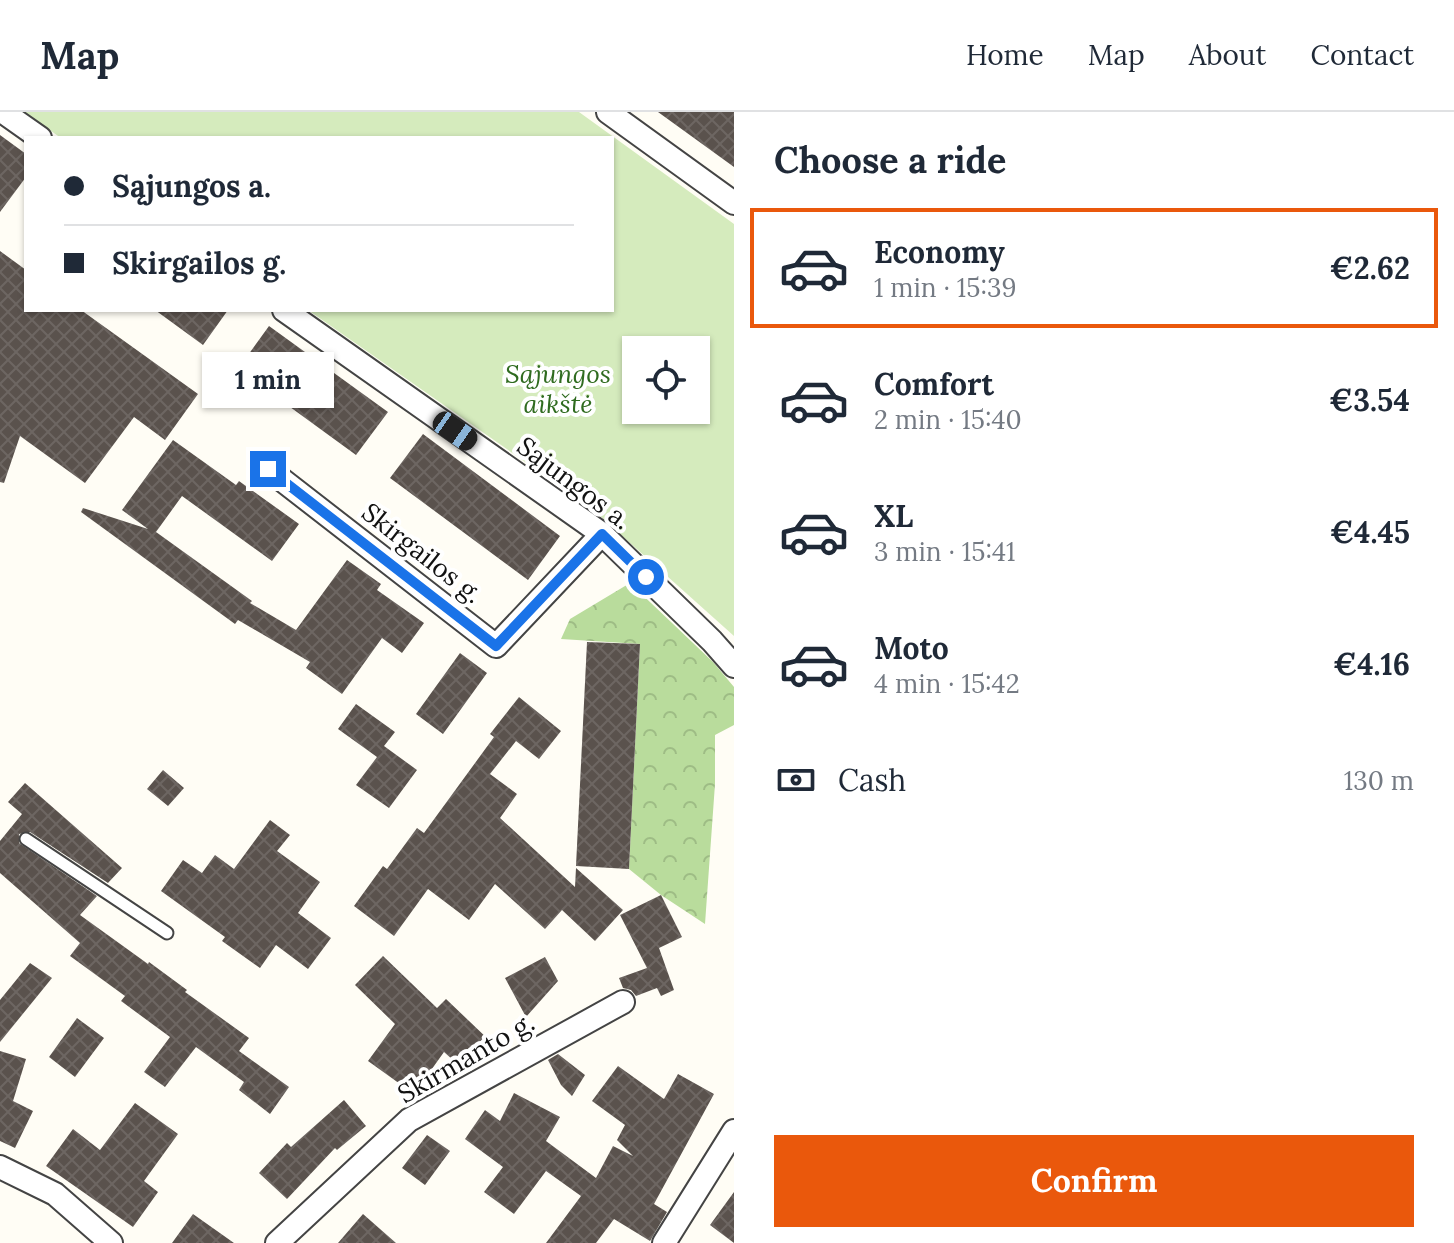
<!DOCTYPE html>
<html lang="en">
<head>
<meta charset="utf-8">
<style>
  :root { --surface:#fff; --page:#f6f6f7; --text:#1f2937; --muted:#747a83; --line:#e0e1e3; --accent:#ea580c }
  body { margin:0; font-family:Lora,serif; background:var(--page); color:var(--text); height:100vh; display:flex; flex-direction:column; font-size:30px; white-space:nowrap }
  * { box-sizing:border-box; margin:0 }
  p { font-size:26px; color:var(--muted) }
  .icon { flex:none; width:44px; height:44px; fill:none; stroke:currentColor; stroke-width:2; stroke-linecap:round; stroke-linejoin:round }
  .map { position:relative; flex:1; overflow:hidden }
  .drawer { display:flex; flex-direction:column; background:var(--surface); width:720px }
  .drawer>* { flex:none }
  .guide { position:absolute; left:24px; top:24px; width:590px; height:176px; border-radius:0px; box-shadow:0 2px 6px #0004; display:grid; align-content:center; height:176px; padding:0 40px; background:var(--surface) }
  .fabs { position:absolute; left:622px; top:224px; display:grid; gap:16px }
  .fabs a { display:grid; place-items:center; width:88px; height:88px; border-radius:0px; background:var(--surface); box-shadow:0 2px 6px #0004; font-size:40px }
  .end { position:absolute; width:36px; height:36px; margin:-18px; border:10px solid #1a73e8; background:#fff; box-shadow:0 0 0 4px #fff }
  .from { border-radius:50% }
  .bubble { position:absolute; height:56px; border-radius:0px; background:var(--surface); box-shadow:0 2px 6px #0004; font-size:26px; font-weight:700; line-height:56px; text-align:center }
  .car { position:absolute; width:24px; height:48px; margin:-24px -12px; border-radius:10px; box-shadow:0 0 6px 2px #0007; background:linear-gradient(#222 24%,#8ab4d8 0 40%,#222 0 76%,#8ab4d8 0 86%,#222 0) }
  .guide b { display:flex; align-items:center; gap:28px; height:76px; font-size:30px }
  .guide b+b { border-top:2px solid var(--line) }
  .guide i { width:20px; height:20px; background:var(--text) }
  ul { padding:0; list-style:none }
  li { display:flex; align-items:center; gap:24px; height:120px; margin:0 16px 12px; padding:0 24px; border:4px solid transparent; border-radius:0px }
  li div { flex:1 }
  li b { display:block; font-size:30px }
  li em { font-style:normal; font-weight:700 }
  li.current { border-color:var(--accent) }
  li>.icon { width:72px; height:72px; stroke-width:1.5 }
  h2 { padding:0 40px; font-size:36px; line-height:96px }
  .pay { display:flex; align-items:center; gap:20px; height:88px; padding:0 40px; font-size:30px }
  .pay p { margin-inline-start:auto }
  .primary-button { display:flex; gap:16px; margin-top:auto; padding:16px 40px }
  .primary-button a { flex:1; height:92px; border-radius:0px; background:var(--accent); color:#fff; font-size:32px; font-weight:700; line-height:92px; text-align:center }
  header { display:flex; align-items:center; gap:48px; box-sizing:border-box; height:112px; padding:0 40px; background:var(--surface); border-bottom:2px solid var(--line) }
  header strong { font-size:38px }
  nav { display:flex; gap:44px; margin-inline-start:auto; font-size:28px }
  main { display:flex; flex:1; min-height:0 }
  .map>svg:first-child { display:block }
</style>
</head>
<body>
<header>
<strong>Map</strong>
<nav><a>Home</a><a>Map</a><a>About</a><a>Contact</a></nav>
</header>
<main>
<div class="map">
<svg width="734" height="1131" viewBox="0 0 734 1131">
  <defs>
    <pattern id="forest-crowns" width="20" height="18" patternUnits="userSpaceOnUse" patternTransform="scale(2)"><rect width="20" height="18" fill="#b9dc9c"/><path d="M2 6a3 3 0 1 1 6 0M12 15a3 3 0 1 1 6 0" fill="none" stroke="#9ebc85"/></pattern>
    <pattern id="building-cross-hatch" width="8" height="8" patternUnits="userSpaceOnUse" patternTransform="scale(2)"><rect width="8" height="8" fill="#5a524d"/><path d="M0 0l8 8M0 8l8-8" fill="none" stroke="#6d6662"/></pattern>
  </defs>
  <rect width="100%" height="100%" fill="#fffdf5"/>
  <path fill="url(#forest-crowns)" d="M630,471L713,550L734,575V613L715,623V672L705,812L661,783L629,757L640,532L561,527L570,507Z"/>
  <path fill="#d5ebbd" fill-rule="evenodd" d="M24,0H579L734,112V524L591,396L308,198H612V26H61ZM636,238H696V298H636Z"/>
  <path fill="url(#building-cross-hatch)" d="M658,0H734V55Z
    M0,23L26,42V65L0,100Z
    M0,139L26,158V198H81L198,282L165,328L134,305L85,371L20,324L4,371L0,370Z
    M155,198H228L203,233Z
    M269,214L388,300L356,343L238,257Z
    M423,322L560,424L528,468L390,366Z
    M173,328L236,373L239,369L299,412L272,449L182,384L156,420L252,489L250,491L296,518L347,448L381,472L377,478L424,511L402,541L382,526L342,582L306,556L310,550L238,508L235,512L81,400L83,396L148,417L122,398Z
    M587,530L640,532L629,757L576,754Z
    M460,541L487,561L443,622L416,602Z
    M519,585L561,619L539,647L516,629L490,662L517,682L500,706L575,775L576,756L623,798L595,829L562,798L545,817L495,772L469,808L428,777L394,824L354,794L383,754L387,757L417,716L424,721L494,625L490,622Z
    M356,592L395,620L384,634L417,658L389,696L356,673L377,645L338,617Z
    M163,658L184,676L168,694L147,677Z
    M25,671L122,756L108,771L30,720L19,722V731L97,784L80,803L148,852L149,850L187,878L185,880L249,926L239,939L289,975L270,1002L239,978L244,970L196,935L165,975L144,960L170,925L121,889L125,884L70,844L80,831L0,761V729L22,702L8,690Z
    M270,708L290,723L277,739L320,770L298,801L331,826L308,857L276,833L260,856L222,829L225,825L161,779L183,748L202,761L215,743L234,757Z
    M661,783L682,825L659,836L674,878L661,884L657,876L636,884L631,878L623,876L619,866L647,856L620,803Z
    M383,844L437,896L446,887L490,929L463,957L444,940L414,982L368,949L395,912L355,873Z
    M545,845L558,869L526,905L505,866Z
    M30,851L52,866L0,930V888Z
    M77,906L104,926L75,965L49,945Z
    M0,939L26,947L13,989L33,999L15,1036L0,1029Z
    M558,942L585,963L572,984L561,973L548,948Z
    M618,954L664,987L678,962L714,982L654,1092L667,1100L650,1129L614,1107L596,1131H546L581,1084L546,1059L514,1102L484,1080L503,1055L465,1027L485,998L500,1009L514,981L560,1005L546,1029L596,1066L613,1034L633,1044L617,1028L625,1013L592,989Z
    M344,988L366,1014L337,1038L335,1036L287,1087L259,1061L287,1031L291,1035Z
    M135,991L178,1022L144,1069L158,1080L133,1115L46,1054L73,1017L100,1038Z
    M427,1023L450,1039L425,1073L402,1056Z
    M734,1080V1131L710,1113Z
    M193,1102L234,1131H172Z
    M363,1102L396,1131H338Z"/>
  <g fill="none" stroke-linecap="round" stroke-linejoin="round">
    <defs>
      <path id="service" d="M26,727L167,821"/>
      <path id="minor" d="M3,0L40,26
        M608,0L734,91
        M284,198L602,422L712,529L734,554
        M268,357L496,534L602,422
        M0,1055L55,1082L111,1131
        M277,1131L409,1008L623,890
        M664,1131L734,1019"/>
    </defs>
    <use href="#service" stroke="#444" stroke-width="15"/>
    <use href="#minor" stroke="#444" stroke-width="26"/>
    <use href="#service" stroke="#fff" stroke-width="11"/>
    <use href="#minor" stroke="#fff" stroke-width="22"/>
  </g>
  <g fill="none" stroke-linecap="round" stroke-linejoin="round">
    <path stroke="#1a73e8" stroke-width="10" d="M268,357L496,534L602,422L646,465"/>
  </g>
  <g text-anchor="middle" stroke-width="8" stroke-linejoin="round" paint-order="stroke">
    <g font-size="26" font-style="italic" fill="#2f6b1f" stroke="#fff">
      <text x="558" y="271">Sąjungos<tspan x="558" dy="30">aikštė</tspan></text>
    </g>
    <g font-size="26" fill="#111" stroke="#fff">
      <text transform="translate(574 371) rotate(37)" y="9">Sąjungos a.</text>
      <text transform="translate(422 441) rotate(38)" y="9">Skirgailos g.</text>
      <text transform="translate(466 946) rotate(-30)" y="9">Skirmanto g.</text>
    </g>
  </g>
</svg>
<div class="fabs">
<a><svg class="icon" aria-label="locate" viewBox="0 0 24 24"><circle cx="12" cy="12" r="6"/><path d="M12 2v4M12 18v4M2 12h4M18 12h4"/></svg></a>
</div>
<i class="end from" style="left:646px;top:465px"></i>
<i class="end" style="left:268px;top:357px"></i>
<div class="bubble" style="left:202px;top:240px;width:132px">1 min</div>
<i class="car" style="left:455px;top:319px;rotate:125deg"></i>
<div class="guide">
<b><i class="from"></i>Sąjungos a.</b>
<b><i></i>Skirgailos g.</b>
</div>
</div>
<section class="drawer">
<h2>Choose a ride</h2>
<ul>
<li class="current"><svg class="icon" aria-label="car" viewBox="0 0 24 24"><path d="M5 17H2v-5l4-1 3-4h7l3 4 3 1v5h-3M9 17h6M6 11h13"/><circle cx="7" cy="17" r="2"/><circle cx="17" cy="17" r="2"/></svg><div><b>Economy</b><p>1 min · 15:39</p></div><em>€2.62</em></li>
<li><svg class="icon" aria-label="car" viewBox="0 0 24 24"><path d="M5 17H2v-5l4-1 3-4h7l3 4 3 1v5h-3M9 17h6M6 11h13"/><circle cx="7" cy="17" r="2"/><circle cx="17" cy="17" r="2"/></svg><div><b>Comfort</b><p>2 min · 15:40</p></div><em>€3.54</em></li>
<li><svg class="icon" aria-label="car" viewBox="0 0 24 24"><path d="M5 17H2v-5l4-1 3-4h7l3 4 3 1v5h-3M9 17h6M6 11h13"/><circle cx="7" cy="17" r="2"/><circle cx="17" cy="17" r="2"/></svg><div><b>XL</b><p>3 min · 15:41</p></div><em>€4.45</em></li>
<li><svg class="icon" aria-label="car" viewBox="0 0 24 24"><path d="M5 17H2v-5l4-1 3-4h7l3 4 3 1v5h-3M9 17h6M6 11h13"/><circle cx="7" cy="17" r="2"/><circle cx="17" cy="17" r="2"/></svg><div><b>Moto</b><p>4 min · 15:42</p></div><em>€4.16</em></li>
</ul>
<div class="pay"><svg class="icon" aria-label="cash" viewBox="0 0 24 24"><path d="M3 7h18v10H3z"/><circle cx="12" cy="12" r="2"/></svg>Cash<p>130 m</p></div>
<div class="primary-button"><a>Confirm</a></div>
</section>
</main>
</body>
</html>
